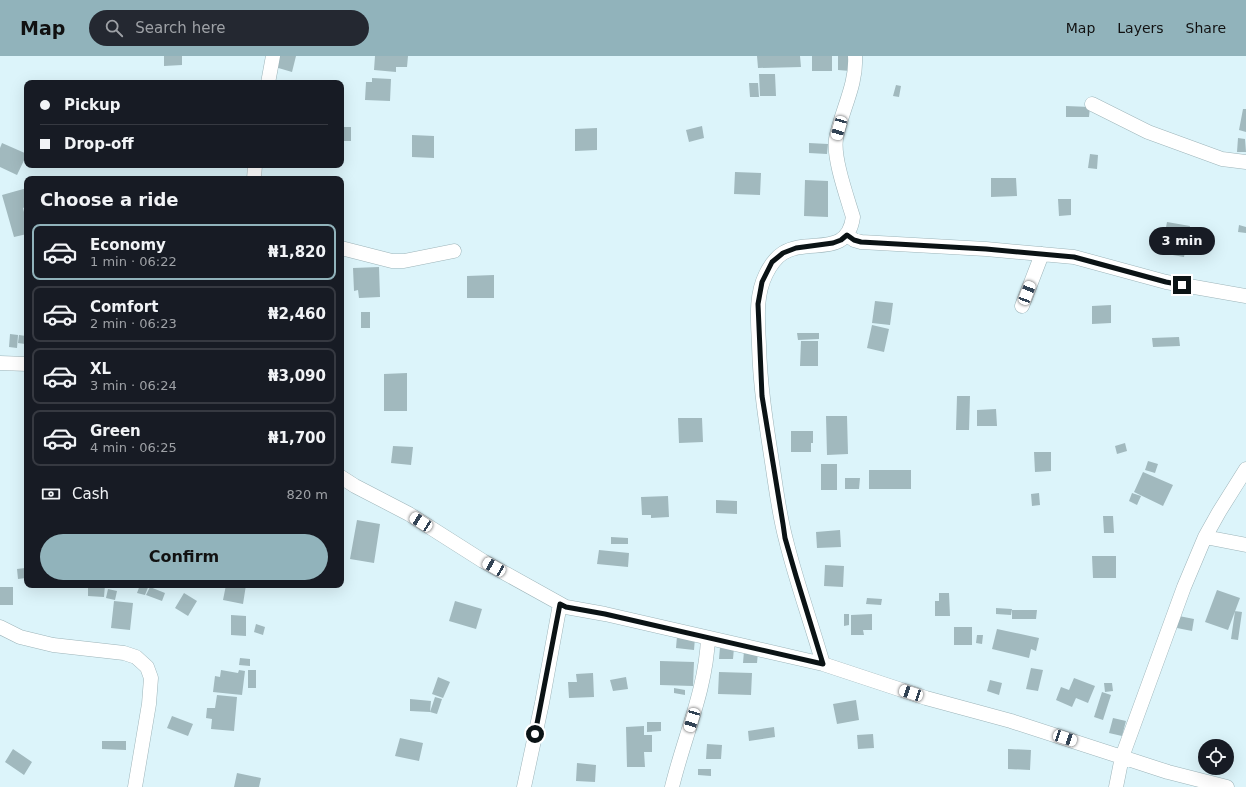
<!DOCTYPE html>
<html lang="en">
<head>
<meta charset="utf-8">
<style>
  :root { --surface:#171b24; --page:#242831; --text:#f1f3f6; --muted:#9ea1a6; --line:#363941; --accent:#91b3bb }
  body { margin:0; font-family:"DejaVu Sans",sans-serif; background:var(--page); color:var(--text); height:100vh; display:flex; flex-direction:column; font-size:15px; white-space:nowrap }
  * { box-sizing:border-box; margin:0 }
  p { font-size:13px; color:var(--muted) }
  .icon { flex:none; width:22px; height:22px; fill:none; stroke:currentColor; stroke-width:2; stroke-linecap:round; stroke-linejoin:round }
  .map { position:relative; flex:1; overflow:hidden }
  .panel { position:absolute; left:24px; top:120px; width:320px; height:412px; display:flex; flex-direction:column; background:var(--surface); border-radius:8px; box-shadow:0 4px 16px #0002 }
  .panel>* { flex:none }
  .banner { position:absolute; left:24px; top:24px; width:320px; height:88px; border-radius:8px; box-shadow:0 4px 16px #0002; display:grid; align-content:center; height:88px; padding:0 16px; background:var(--surface) }
  .fabs { position:absolute; left:1198px; top:683px; display:grid; gap:8px }
  .fabs a { display:grid; place-items:center; width:36px; height:36px; border-radius:50%; background:var(--surface); box-shadow:0 4px 16px #0002; font-size:20px }
  .end { position:absolute; width:18px; height:18px; margin:-9px; border:5px solid #0b1315; background:#fff; box-shadow:0 0 0 2px #fff }
  .from { border-radius:50% }
  .bubble { position:absolute; height:28px; border-radius:14px; background:var(--surface); box-shadow:0 4px 16px #0002; font-size:13px; font-weight:600; line-height:28px; text-align:center }
  .car { position:absolute; width:12px; height:24px; margin:-12px -6px; border-radius:5px; box-shadow:0 0 3px 1px #0007; background:linear-gradient(#fff 24%,#345 0 40%,#fff 0 76%,#345 0 86%,#fff 0) }
  .banner b { display:flex; align-items:center; gap:14px; height:38px; font-size:15px }
  .banner b+b { border-top:1px solid var(--line) }
  .banner i { width:10px; height:10px; background:var(--text) }
  ul { padding:0; list-style:none }
  li { display:flex; align-items:center; gap:12px; height:56px; margin:0 8px 6px; padding:0 8px; border:2px solid var(--line); border-radius:8px }
  li div { flex:1 }
  li b { display:block; font-size:15px }
  li em { font-style:normal; font-weight:600 }
  li.selected { border-color:var(--accent) }
  li>.icon { width:36px; height:36px; stroke-width:1.5 }
  h2 { padding:0 16px; font-size:18px; line-height:48px }
  .pay { display:flex; align-items:center; gap:10px; height:44px; padding:0 16px; font-size:15px }
  .pay p { margin-inline-start:auto }
  .cta { display:flex; gap:8px; margin-top:auto; padding:8px 16px }
  .cta a { flex:1; height:46px; border-radius:24px; background:var(--accent); color:#111; font-size:16px; font-weight:600; line-height:46px; text-align:center }
  header { display:flex; align-items:center; gap:24px; box-sizing:border-box; height:56px; padding:0 20px; background:var(--accent); color:#111 }
  header strong { font-size:19px }
  nav { display:flex; gap:22px; margin-inline-start:auto; font-size:14px }
  .search { width:280px; height:36px; background:var(--page); display:flex; align-items:center; gap:10px; box-sizing:border-box; padding:0 14px; border-radius:22px; color:var(--muted); font-size:15px }
  .map>svg:first-child { display:block }
</style>
</head>
<body>
<header>
<strong>Map</strong>
<div class="search"><svg class="icon" aria-label="search" viewBox="0 0 24 24"><circle cx="10" cy="10" r="6"/><path d="M15 15l6 6"/></svg>Search here</div>
<nav><a>Map</a><a>Layers</a><a>Share</a></nav>
</header>
<div class="map">
<svg width="1246" height="731" viewBox="0 0 1246 731">
  <rect width="100%" height="100%" fill="#dcf4fa"/>
  <path fill="#a1b9be" d="M164,0H182V9L164,10Z
    M278,0H296L292,16L275,11Z
    M375,0H408L407,11H396V16L374,14Z
    M757,0H800L801,11L758,12Z
    M812,0H832V15H812Z
    M838,0H850V15L838,14Z
    M759,18H775L776,40H760Z
    M372,22L391,23L390,45L365,44L366,26H372Z
    M749,27H758L759,41H750Z
    M896,29L901,30L899,41L893,40Z
    M1066,50L1090,51L1089,61H1066Z
    M1243,53H1246V76L1239,74Z
    M702,70L704,82L689,86L686,74Z
    M341,71H351V85H341Z
    M597,72V94L575,95V73Z
    M412,79L434,80V102L412,101Z
    M1238,82L1245,83L1246,96H1237Z
    M2,87L27,98L17,119L0,111V92Z
    M809,87L828,88L827,98L809,97Z
    M1090,98L1098,99L1097,113L1088,112Z
    M735,116L761,117L760,139L734,138Z
    M991,122H1016L1017,140L991,141Z
    M805,124L828,125V161L804,160Z
    M27,132V155L25,151L23,152L25,160H27V178L14,181L2,139Z
    M1058,143H1071V159L1059,160Z
    M1167,166L1190,170L1184,201L1161,197Z
    M1239,169L1246,171V177L1238,176Z
    M379,211L380,241L359,242L358,234L354,235L353,212Z
    M494,219V242H467V220Z
    M875,245L893,247L890,269L872,267Z
    M1111,249V267L1092,268V250Z
    M361,256H370V272H361Z
    M872,269L889,273L884,296L867,292Z
    M797,277H819V283L798,284Z
    M10,278L18,279L17,292L9,291Z
    M19,279L26,280L25,288L18,287Z
    M1179,281L1180,290L1153,291L1152,282Z
    M801,285H818V310H800Z
    M407,317V355H384V318Z
    M957,340H970L969,374H956Z
    M996,353L997,370H977V354Z
    M826,360H847L848,398L827,399Z
    M678,362H702L703,386L679,387Z
    M791,375H813V387H811V396H791Z
    M1125,387L1127,395L1117,398L1115,390Z
    M393,390L413,391L411,409L391,407Z
    M1034,396H1051V415L1035,416Z
    M1148,405L1158,408L1155,417L1145,414Z
    M821,408H837V434H821Z
    M869,414H911V433H869Z
    M1143,416L1173,429L1163,450L1134,436Z
    M845,422H860L859,433H845Z
    M1039,437L1040,449L1032,450L1031,438Z
    M1132,437L1141,440L1137,449L1129,445Z
    M668,440L669,461L651,462V459H642L641,441Z
    M716,444L737,445V458L716,457Z
    M1103,460H1113L1114,477H1104Z
    M357,464L380,468L374,507L350,503Z
    M840,474L841,491L817,492L816,476Z
    M611,481L628,482V488H611Z
    M599,494L629,497L628,511L597,508Z
    M1092,500H1116V522H1093Z
    M825,509L844,510L843,531L824,530Z
    M25,512L26,522L18,523L17,513Z
    M88,529H105L104,541L88,540Z
    M140,529H149L145,539L137,537Z
    M226,529H246L243,548L223,544Z
    M0,531H13V549H0Z
    M150,531L165,537L162,545L146,539Z
    M108,533L117,535L115,544L106,542Z
    M1217,534L1240,542L1228,574L1205,566Z
    M184,537L197,545L188,560L175,552Z
    M939,537H949L950,560H935V545H939Z
    M867,542L882,543L881,549L866,548Z
    M114,545L133,547L130,574L111,572Z
    M455,545L482,553L476,573L449,565Z
    M996,552L1012,553L1011,559L996,558Z
    M1012,554H1037L1036,563H1012Z
    M1235,555L1242,556L1238,584L1231,583Z
    M844,558H849V569L844,570Z
    M872,558V574H863L864,579H851V559Z
    M231,559L246,560V580L231,579Z
    M1179,560L1194,563L1192,575L1177,572Z
    M256,568L265,571L263,579L254,576Z
    M954,571H972V589H954Z
    M997,573L1039,582L1036,595L1031,593L1029,602L992,593Z
    M977,579H983L982,588L976,587Z
    M677,580L695,582L694,594L676,592Z
    M720,591L734,592L733,603H719Z
    M744,595L758,596L757,607H743Z
    M240,602L250,603V610L239,609Z
    M660,605L694,606L693,630L660,629Z
    M1031,612L1043,614L1038,635L1026,633Z
    M221,614L238,617L239,614L245,615L242,639L213,636L215,620L220,621Z
    M248,614H256V632H248Z
    M719,616L752,617L751,639L718,638Z
    M593,617L594,641L569,642L568,626H577L576,618Z
    M438,621L450,626L443,642L432,638Z
    M626,621L628,633L613,635L610,624Z
    M1074,622L1095,630L1088,647L1076,642L1072,651L1056,644L1061,631L1069,634Z
    M990,624L1002,627L999,639L987,635Z
    M1104,627H1112L1113,635L1105,636Z
    M674,632L685,634V639L674,637Z
    M1102,636L1111,639L1103,664L1094,661Z
    M217,639L237,641L234,675L211,673L212,663L206,662L207,652H215Z
    M435,641L442,643L437,658L430,656Z
    M410,643L431,645L430,656L410,655Z
    M856,644L859,664L837,668L833,648Z
    M172,660L193,668L188,680L167,672Z
    M1113,662L1126,665L1122,680L1109,677Z
    M647,666H661V675L647,676Z
    M644,670V679H652V696H644L645,711H627L626,671Z
    M774,671L775,681L749,685L748,675Z
    M873,678L874,692L858,693L857,679Z
    M400,682L423,687L419,705L395,700Z
    M102,685H126V694L102,693Z
    M707,688L722,689L721,703H706Z
    M13,693L32,706L24,719L5,706Z
    M1008,693L1031,694L1030,714L1008,713Z
    M577,707L596,709L595,726L576,725Z
    M698,713H711V720L698,719Z
    M237,717L261,722L259,731H234Z"/>
  <g fill="none" stroke-linecap="round" stroke-linejoin="round">
    <defs>
      <path id="minor" d="M268,27L273,0
        M1092,48L1148,76L1222,103L1246,106
        M254,123L255,109
        M847,179L854,184L861,186L986,193L1074,201L1166,226L1246,240
        M341,192L392,205H404L454,195
        M1022,250L1042,198
        M0,307L27,308
        M341,421L355,430L409,458L483,505L566,551L605,558L823,608L926,642L1011,665L1168,716L1227,731
        M1205,481L1246,489
        M0,571L20,581L53,589L124,597L136,601L147,611L151,622L149,648L135,731
        M823,608C811,566 796,525 786,484C779,458 776,432 772,406C766,367 760,329 759,289C758,265 755,240 766,218C770,210 775,202 783,197C809,181 847,203 853,161C847,141 833,102 836,83C841,55 857,29 855,0
        M524,731L542,647L560,548
        M672,731C684,681 706,634 708,582
        M1116,731L1122,701L1184,531L1205,481L1219,456L1246,413"/>
    </defs>
    <use href="#minor" stroke="#9db4b9" stroke-width="15"/>
    <use href="#minor" stroke="#fff" stroke-width="14"/>
  </g>
  <g fill="none" stroke-linecap="round" stroke-linejoin="round">
    <path stroke="#0b1315" stroke-width="5" d="M535,678L560,548L566,551L605,558L823,608L796,520L785,482L783,468L762,340L758,248L762,226L772,206L783,197L796,192L833,187L841,184L847,179L854,184L861,186L986,193L1074,201L1166,226L1182,229"/>
  </g>
</svg>
<div class="fabs">
<a><svg class="icon" aria-label="locate" viewBox="0 0 24 24"><circle cx="12" cy="12" r="6"/><path d="M12 2v4M12 18v4M2 12h4M18 12h4"/></svg></a>
</div>
<i class="end from" style="left:535px;top:678px"></i>
<i class="end" style="left:1182px;top:229px"></i>
<div class="bubble" style="left:1149px;top:171px;width:66px">3 min</div>
<i class="car" style="left:839px;top:72px;rotate:196deg"></i>
<i class="car" style="left:1027px;top:237px;rotate:21deg"></i>
<i class="car" style="left:421px;top:466px;rotate:303deg"></i>
<i class="car" style="left:494px;top:511px;rotate:300deg"></i>
<i class="car" style="left:911px;top:637px;rotate:288deg"></i>
<i class="car" style="left:692px;top:664px;rotate:197deg"></i>
<i class="car" style="left:1065px;top:682px;rotate:108deg"></i>
<div class="banner">
<b><i class="from"></i>Pickup</b>
<b><i></i>Drop-off</b>
</div>
<section class="panel">
<h2>Choose a ride</h2>
<ul>
<li class="selected"><svg class="icon" aria-label="car" viewBox="0 0 24 24"><path d="M5 17H2v-5l4-1 3-4h7l3 4 3 1v5h-3M9 17h6M6 11h13"/><circle cx="7" cy="17" r="2"/><circle cx="17" cy="17" r="2"/></svg><div><b>Economy</b><p>1 min · 06:22</p></div><em>₦1,820</em></li>
<li><svg class="icon" aria-label="car" viewBox="0 0 24 24"><path d="M5 17H2v-5l4-1 3-4h7l3 4 3 1v5h-3M9 17h6M6 11h13"/><circle cx="7" cy="17" r="2"/><circle cx="17" cy="17" r="2"/></svg><div><b>Comfort</b><p>2 min · 06:23</p></div><em>₦2,460</em></li>
<li><svg class="icon" aria-label="car" viewBox="0 0 24 24"><path d="M5 17H2v-5l4-1 3-4h7l3 4 3 1v5h-3M9 17h6M6 11h13"/><circle cx="7" cy="17" r="2"/><circle cx="17" cy="17" r="2"/></svg><div><b>XL</b><p>3 min · 06:24</p></div><em>₦3,090</em></li>
<li><svg class="icon" aria-label="car" viewBox="0 0 24 24"><path d="M5 17H2v-5l4-1 3-4h7l3 4 3 1v5h-3M9 17h6M6 11h13"/><circle cx="7" cy="17" r="2"/><circle cx="17" cy="17" r="2"/></svg><div><b>Green</b><p>4 min · 06:25</p></div><em>₦1,700</em></li>
</ul>
<div class="pay"><svg class="icon" aria-label="cash" viewBox="0 0 24 24"><path d="M3 7h18v10H3z"/><circle cx="12" cy="12" r="2"/></svg>Cash<p>820 m</p></div>
<div class="cta"><a>Confirm</a></div>
</section>
</div>
</body>
</html>
